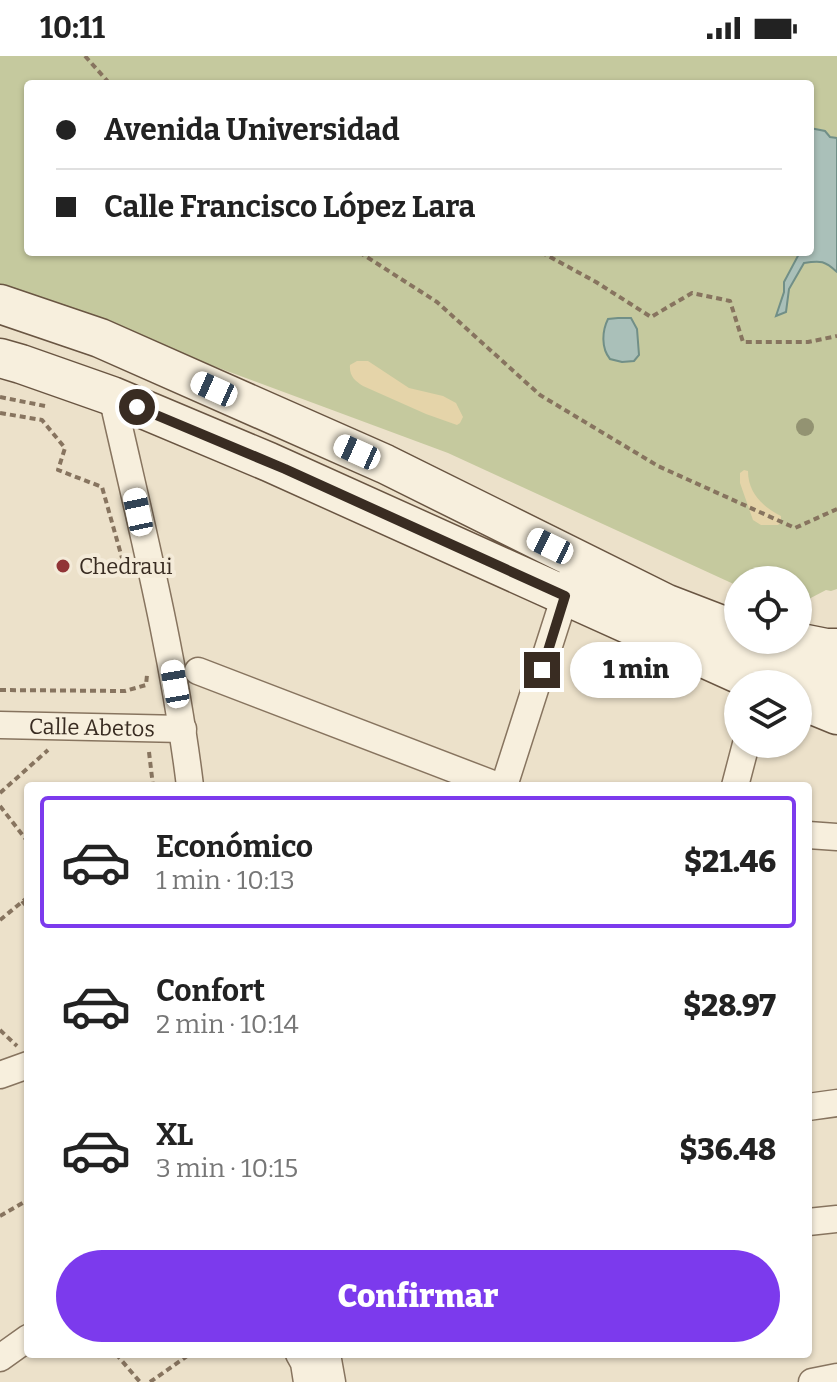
<!DOCTYPE html>
<html lang="es">
<head>
<meta charset="utf-8">
<style>
  :root { --surface:#fff; --page:#f2f2f2; --text:#222; --muted:#767676; --line:#e0e0e0; --accent:#7c3aed }
  body { margin:0; font-family:Bitter,serif; background:var(--page); color:var(--text); height:100vh; display:flex; flex-direction:column; font-size:30px; white-space:nowrap }
  * { box-sizing:border-box; margin:0 }
  p { font-size:26px; color:var(--muted) }
  .icon { flex:none; width:44px; height:44px; fill:none; stroke:currentColor; stroke-width:2; stroke-linecap:round; stroke-linejoin:round }
  .map { position:relative; flex:1; overflow:hidden }
  .drawer { position:absolute; left:24px; top:726px; width:788px; height:576px; display:flex; flex-direction:column; background:var(--surface); border-radius:8px; box-shadow:0 2px 6px #0004 }
  .drawer>* { flex:none }
  .top-card { position:absolute; left:24px; top:24px; width:790px; height:176px; border-radius:8px; box-shadow:0 2px 6px #0004; display:grid; align-content:center; height:176px; padding:0 32px; background:var(--surface) }
  .tools { position:absolute; left:724px; top:510px; display:grid; gap:16px }
  .tools a { display:grid; place-items:center; width:88px; height:88px; border-radius:50%; background:var(--surface); box-shadow:0 2px 6px #0004; font-size:40px }
  .end { position:absolute; width:36px; height:36px; margin:-18px; border:10px solid #392c22; background:#fff; box-shadow:0 0 0 4px #fff }
  .from { border-radius:50% }
  .bubble { position:absolute; height:56px; border-radius:28px; background:var(--surface); box-shadow:0 2px 6px #0004; font-size:26px; font-weight:800; line-height:56px; text-align:center }
  .car { position:absolute; width:24px; height:48px; margin:-24px -12px; border-radius:10px; box-shadow:0 0 6px 2px #0007; background:linear-gradient(#fff 24%,#345 0 40%,#fff 0 76%,#345 0 86%,#fff 0) }
  .top-card b { display:flex; align-items:center; gap:28px; height:76px; font-size:30px }
  .top-card b+b { border-top:2px solid var(--line) }
  .top-card i { width:20px; height:20px; background:var(--text) }
  ul { padding:14px 0 0; list-style:none }
  li { display:flex; align-items:center; gap:24px; height:132px; margin:0 16px 12px; padding:0 16px; border:4px solid transparent; border-radius:8px }
  li div { flex:1 }
  li b { display:block; font-size:30px }
  li em { font-style:normal; font-weight:800 }
  li.active { border-color:var(--accent) }
  li>.icon { width:72px; height:72px; stroke-width:1.5 }
  .cta { display:flex; gap:16px; margin-top:auto; padding:16px 32px }
  .cta a { flex:1; height:92px; border-radius:48px; background:var(--accent); color:#fff; font-size:32px; font-weight:800; line-height:92px; text-align:center }
  .status { display:flex; justify-content:space-between; align-items:center; height:56px; padding:0 40px; background:var(--surface); direction:ltr }
  .status svg { height:22px; fill:currentColor }
  .map>svg:first-child { display:block }
</style>
</head>
<body>
<div class="status"><b>10:11</b><svg viewBox="0 0 49 12"><path d="M0 12V9h3v3zM5 12V6h3v6zM10 12V3h3v9zM15 12V0h3v12zM26 1h20v11H26zM47 4h2v5h-2z"/></svg></div>
<div class="map">
<svg width="837" height="1326" viewBox="0 0 837 1326">
  <rect width="100%" height="100%" fill="#ece1ca"/>
  <path fill="#c5c99e" fill-rule="evenodd" d="M0,0H837V533L831,535L826,534L805,545L798,546V524H738V530L448,397L0,231ZM28,28H810V196H28Z"/>
  <path fill="#e5d4a9" d="M357,305H368L409,332L443,340L456,347L463,361L460,367L457,369L426,358L363,330C355,325 349,320 350,309Z
    M744,414L748,415C748,437 763,451 781,460V466L778,469H761L753,464L740,427V417Z"/>
  <path fill="#aac0b9" stroke="#718f87" stroke-width="2" d="M810,72L825,75L830,81L837,82V216C825,205 821,204 804,207L789,233L786,256L776,260L784,236V226L800,196H810Z
    M618,262H631L637,273L639,299L634,305L622,306L610,303C601,292 602,275 608,263Z"/>
  <g fill="none" stroke-linecap="round" stroke-linejoin="round">
    <defs>
      <g id="street">
        <path d="M112,340C141,469 174,598 190,730"/>
        <path d="M198,615L498,730"/>
        <path id="s1" d="M0,669L183,673"/>
        <path d="M504,730L570,524"/>
        <path d="M735,730L746,688"/>
        <path d="M808,779L837,781"/>
        <path d="M0,1019L28,1009"/>
        <path d="M808,1051L837,1047"/>
        <path d="M808,1166L837,1163"/>
        <path d="M299,1298L304,1307L307,1326"/>
        <path d="M327,1298L332,1326"/>
        <path d="M0,1302L28,1282"/>
        <path d="M812,1326L837,1321"/>
      </g>
      <path id="secondary" d="M0,248L100,282L385,408L667,548L719,568L738,579
        M0,302L21,308L112,340L269,406L761,628
        M748,584L837,631
        M786,584L826,592H837
        M798,643L837,659"/>
    </defs>
    <use href="#street" stroke="#87745f" stroke-width="29"/>
    <use href="#secondary" stroke="#695542" stroke-width="41"/>
    <path stroke="#87745f" stroke-width="4" stroke-dasharray="6 4" stroke-linecap="butt" d="M85,0L110,28
      M359,196L437,246L540,339L658,410L795,472L837,453
      M541,196L596,226L651,261L692,237L730,245L743,286H808L837,280
      M0,341L45,350
      M0,357L42,364L65,392L58,414L102,431L122,502
      M0,634L125,635L146,629L147,619
      M149,696L153,730
      M0,737L48,694
      M0,750L28,786
      M22,845L28,852
      M0,864L28,841
      M0,974L17,990
      M0,1160L28,1144
      M116,1298L140,1326
      M150,1326L190,1298"/>
    <use href="#street" stroke="#f7efdd" stroke-width="26"/>
    <use href="#secondary" stroke="#f7efdd" stroke-width="38"/>
  </g>
  <circle fill="#939372" cx="805" cy="371" r="9"/>
  <g fill="none" stroke-linecap="round" stroke-linejoin="round">
    <path stroke="#392c22" stroke-width="10" d="M137,351L285,413L565,540L542,614"/>
  </g>
  <circle fill="#913436" stroke="#f4ebd9" stroke-width="3" cx="63" cy="510" r="8"/>
  <g text-anchor="middle" stroke-width="8" stroke-linejoin="round" paint-order="stroke">
    <g font-size="22" fill="#392c22" stroke="#f4ebd9" text-anchor="start">
      <text x="79" y="518">Chedraui</text>
    </g>
    <g font-size="22" fill="#392c22" stroke="#f4ebd9">
      <text dy="8" stroke="none"><textPath href="#s1" startOffset="92">Calle Abetos</textPath></text>
    </g>
  </g>
</svg>
<div class="tools">
<a><svg class="icon" aria-label="locate" viewBox="0 0 24 24"><circle cx="12" cy="12" r="6"/><path d="M12 2v4M12 18v4M2 12h4M18 12h4"/></svg></a>
<a><svg class="icon" aria-label="layers" viewBox="0 0 24 24"><path d="M12 4l9 5-9 5-9-5zM3 14l9 5 9-5"/></svg></a>
</div>
<i class="end from" style="left:137px;top:351px"></i>
<i class="end" style="left:542px;top:614px"></i>
<div class="bubble" style="left:570px;top:586px;width:132px">1 min</div>
<i class="car" style="left:214px;top:333px;rotate:294deg"></i>
<i class="car" style="left:357px;top:396px;rotate:294deg"></i>
<i class="car" style="left:138px;top:456px;rotate:348deg"></i>
<i class="car" style="left:550px;top:490px;rotate:296deg"></i>
<i class="car" style="left:175px;top:628px;rotate:350deg"></i>
<div class="top-card">
<b><i class="from"></i>Avenida Universidad</b>
<b><i></i>Calle Francisco López Lara</b>
</div>
<section class="drawer">
<ul>
<li class="active"><svg class="icon" aria-label="car" viewBox="0 0 24 24"><path d="M5 17H2v-5l4-1 3-4h7l3 4 3 1v5h-3M9 17h6M6 11h13"/><circle cx="7" cy="17" r="2"/><circle cx="17" cy="17" r="2"/></svg><div><b>Económico</b><p>1 min · 10:13</p></div><em>$21.46</em></li>
<li><svg class="icon" aria-label="car" viewBox="0 0 24 24"><path d="M5 17H2v-5l4-1 3-4h7l3 4 3 1v5h-3M9 17h6M6 11h13"/><circle cx="7" cy="17" r="2"/><circle cx="17" cy="17" r="2"/></svg><div><b>Confort</b><p>2 min · 10:14</p></div><em>$28.97</em></li>
<li><svg class="icon" aria-label="car" viewBox="0 0 24 24"><path d="M5 17H2v-5l4-1 3-4h7l3 4 3 1v5h-3M9 17h6M6 11h13"/><circle cx="7" cy="17" r="2"/><circle cx="17" cy="17" r="2"/></svg><div><b>XL</b><p>3 min · 10:15</p></div><em>$36.48</em></li>
</ul>
<div class="cta"><a>Confirmar</a></div>
</section>
</div>
</body>
</html>
